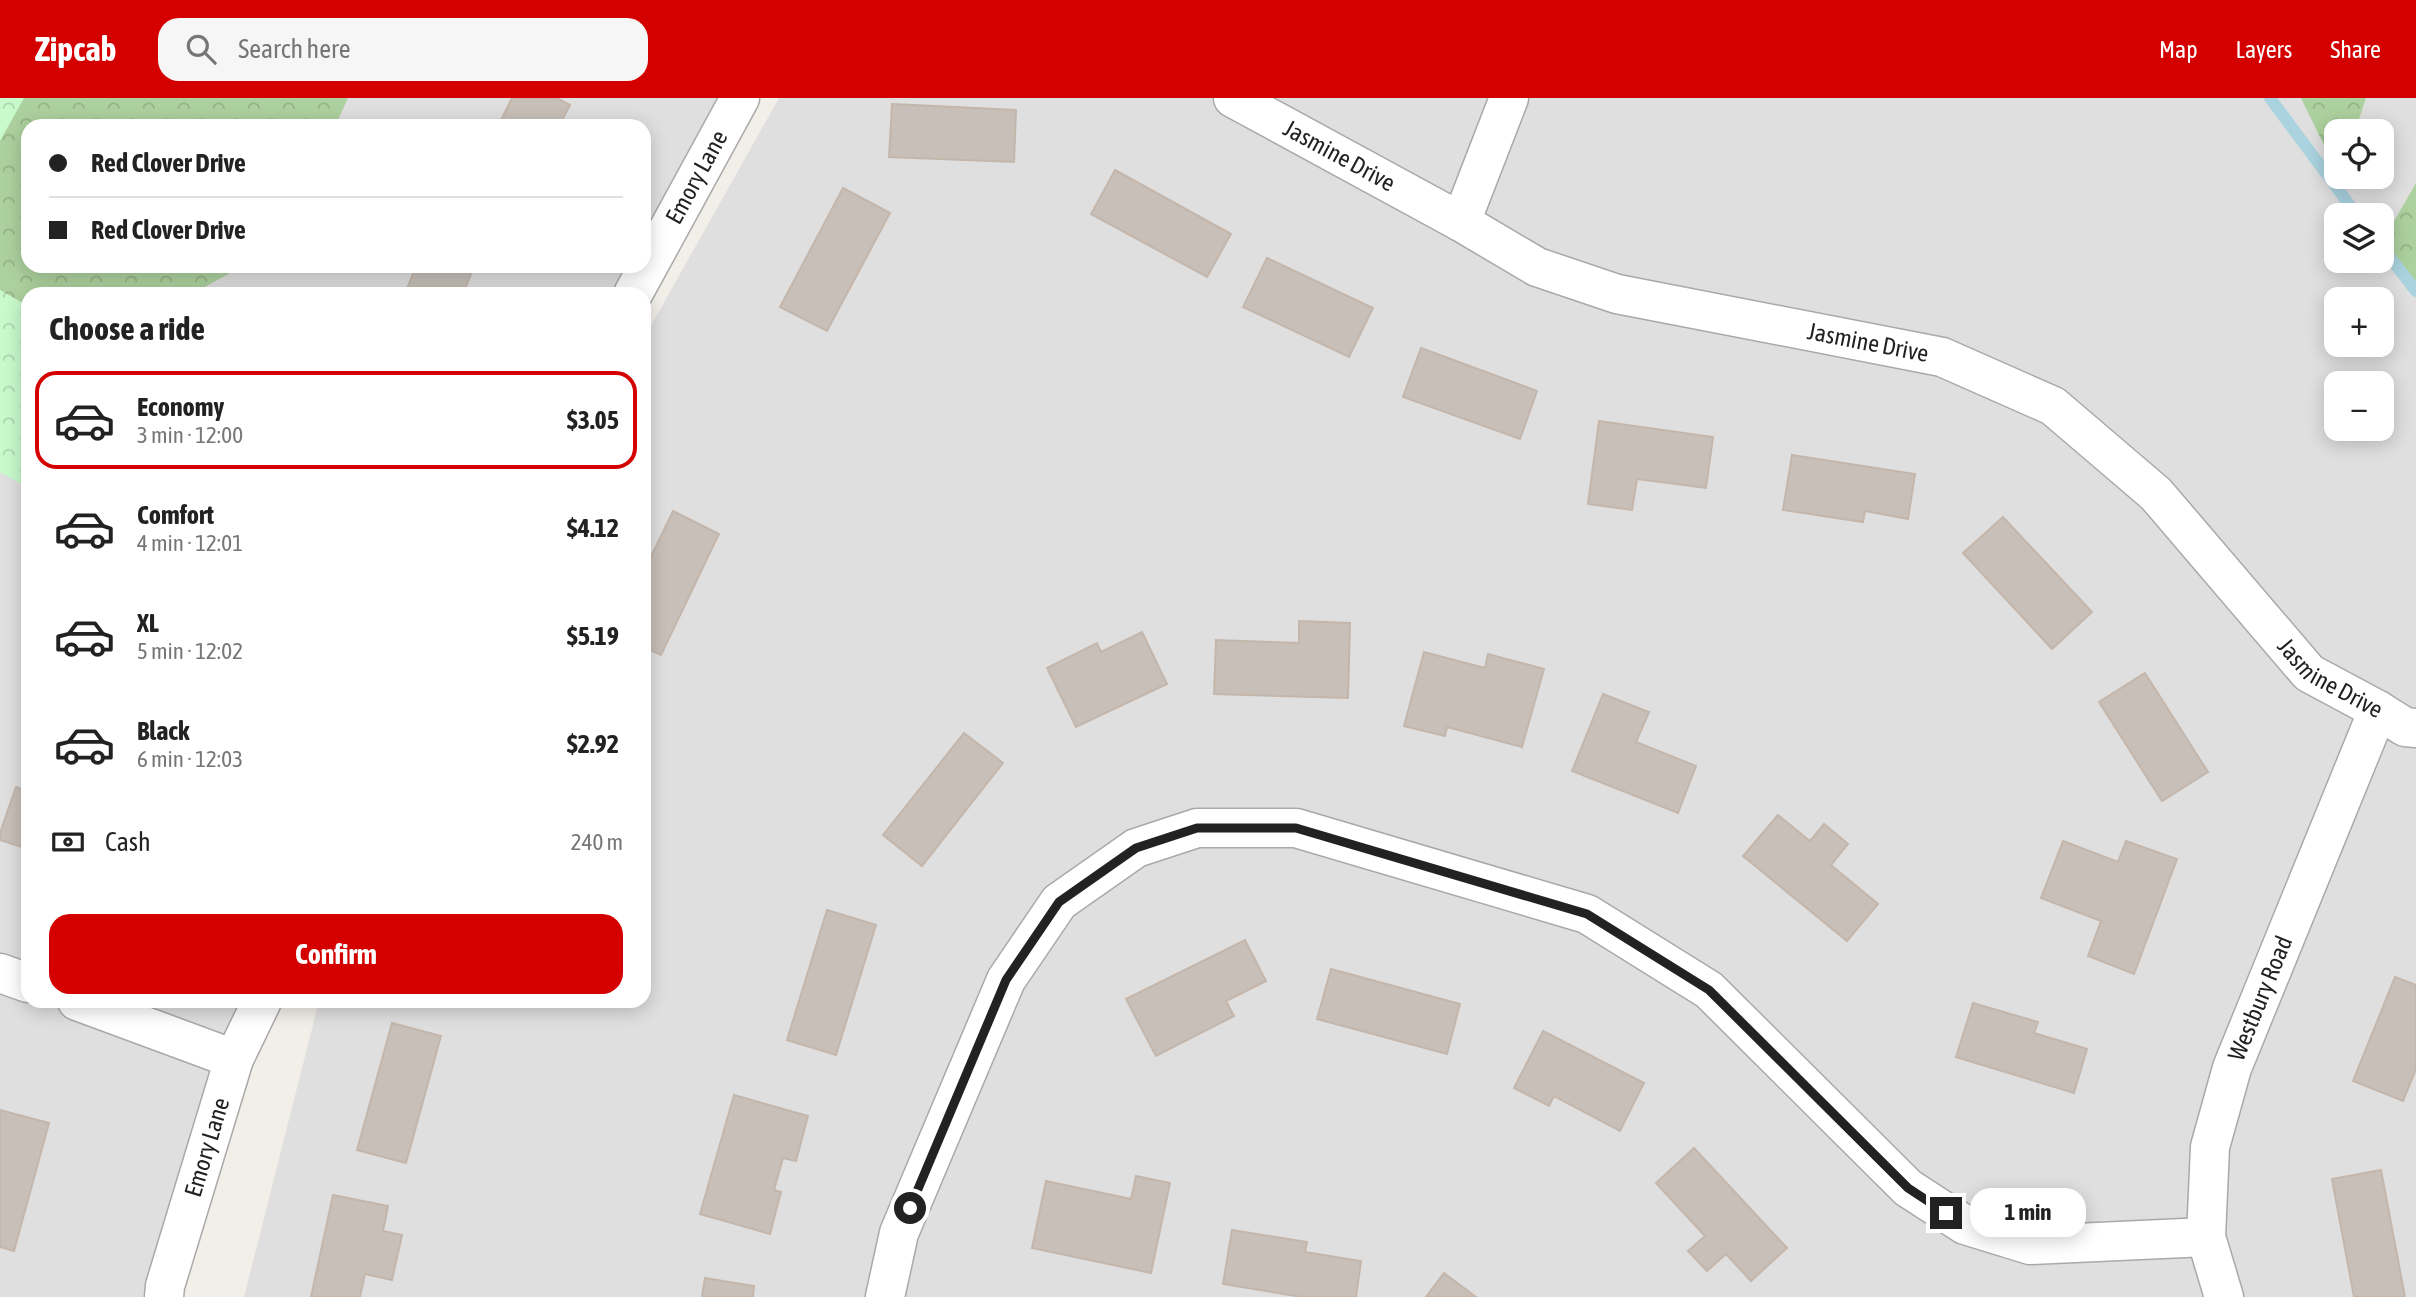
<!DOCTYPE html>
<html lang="en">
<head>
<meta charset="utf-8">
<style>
  :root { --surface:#fff; --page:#f6f6f6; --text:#222; --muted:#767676; --line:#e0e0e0; --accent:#d40000 }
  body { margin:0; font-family:"Asap Condensed",sans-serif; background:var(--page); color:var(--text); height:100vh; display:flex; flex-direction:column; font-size:26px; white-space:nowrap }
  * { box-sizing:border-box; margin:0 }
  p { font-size:23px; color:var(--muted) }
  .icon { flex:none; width:38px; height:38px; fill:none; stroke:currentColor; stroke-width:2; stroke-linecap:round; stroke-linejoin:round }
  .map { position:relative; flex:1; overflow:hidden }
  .drawer { position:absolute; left:21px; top:189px; width:630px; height:721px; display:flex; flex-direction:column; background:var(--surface); border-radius:21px; box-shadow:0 4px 18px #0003 }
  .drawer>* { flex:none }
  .hud { position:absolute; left:21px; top:21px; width:630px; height:154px; border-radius:21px; box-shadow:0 4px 18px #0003; display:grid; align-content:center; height:154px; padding:0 28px; background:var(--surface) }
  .tools { position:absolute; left:2324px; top:21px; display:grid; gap:14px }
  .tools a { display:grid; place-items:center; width:70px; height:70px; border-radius:14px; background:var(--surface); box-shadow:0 4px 18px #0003; font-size:35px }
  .end { position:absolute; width:32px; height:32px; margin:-16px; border:9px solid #222; background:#fff; box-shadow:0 0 0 4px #fff }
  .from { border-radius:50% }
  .bubble { position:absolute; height:49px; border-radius:21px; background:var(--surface); box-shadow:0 4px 18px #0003; font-size:23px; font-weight:700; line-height:49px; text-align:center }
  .hud b { display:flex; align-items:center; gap:24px; height:66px; font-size:26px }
  .hud b+b { border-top:2px solid var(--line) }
  .hud i { width:18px; height:18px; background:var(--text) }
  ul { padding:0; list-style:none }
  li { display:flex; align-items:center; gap:21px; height:98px; margin:0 14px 10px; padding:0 14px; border:4px solid transparent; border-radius:21px }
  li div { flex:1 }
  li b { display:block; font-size:26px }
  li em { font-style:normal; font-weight:700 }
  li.selected { border-color:var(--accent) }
  li>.icon { width:63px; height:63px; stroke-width:1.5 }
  h2 { padding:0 28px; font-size:32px; line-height:84px }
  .pay { display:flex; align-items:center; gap:18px; height:77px; padding:0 28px; font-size:26px }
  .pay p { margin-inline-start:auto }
  .primary-button { display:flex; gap:14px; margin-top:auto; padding:14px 28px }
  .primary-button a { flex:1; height:80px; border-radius:21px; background:var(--accent); color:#fff; font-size:28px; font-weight:700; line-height:80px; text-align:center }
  header { display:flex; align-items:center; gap:42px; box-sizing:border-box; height:98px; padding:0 35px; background:var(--accent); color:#fff }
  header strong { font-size:33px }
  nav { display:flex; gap:38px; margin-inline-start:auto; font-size:24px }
  .search { width:490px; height:63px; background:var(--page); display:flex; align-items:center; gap:18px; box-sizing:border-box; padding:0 24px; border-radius:21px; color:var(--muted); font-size:26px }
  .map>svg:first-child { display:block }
</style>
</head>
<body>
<header>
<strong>Zipcab</strong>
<div class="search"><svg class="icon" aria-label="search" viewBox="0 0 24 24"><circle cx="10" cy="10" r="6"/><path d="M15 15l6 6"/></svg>Search here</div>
<nav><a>Map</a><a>Layers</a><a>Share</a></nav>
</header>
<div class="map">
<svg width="2416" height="1199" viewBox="0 0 2416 1199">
  <defs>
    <pattern id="forest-crowns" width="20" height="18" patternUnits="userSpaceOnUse" patternTransform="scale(1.75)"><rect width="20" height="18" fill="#add19e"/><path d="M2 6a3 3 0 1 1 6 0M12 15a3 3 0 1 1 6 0" fill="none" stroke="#95b388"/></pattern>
    <pattern id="park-crowns" width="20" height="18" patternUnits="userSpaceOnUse" patternTransform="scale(1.75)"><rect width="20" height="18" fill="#c8facc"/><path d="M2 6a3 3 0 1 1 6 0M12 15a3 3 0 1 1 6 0" fill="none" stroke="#acd6af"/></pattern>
  </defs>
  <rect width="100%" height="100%" fill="#f2efe9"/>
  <path fill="#e0dfdf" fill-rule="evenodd" d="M24,0H740L633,196H28V903H262L164,1199H0V42ZM28,28H644V168H28Z
    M779,0H2416V1199H244L319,903H644V240ZM2336,33H2382V79H2336ZM2336,117H2382V163H2336ZM2336,201H2382V247H2336ZM2336,285H2382V331H2336Z"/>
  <path fill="url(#forest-crowns)" d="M0,0H348L335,28H28V168H243L203,190L205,196H28V382L0,365Z
    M2301,0H2366L2355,33H2336V72Z
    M2416,85V193L2382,149V144Z"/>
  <path fill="url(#park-crowns)" d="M0,0H24L0,43Z
    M0,192L28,208V390L0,374Z"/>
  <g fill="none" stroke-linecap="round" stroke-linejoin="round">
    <path stroke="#aad3df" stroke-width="12" d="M2270,0L2357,117
      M2382,149L2416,193"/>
  </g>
  <path fill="#c7bfb8" stroke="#c4b6ab" stroke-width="2" d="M512,0H557L570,7L559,28H498Z
    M892,6L1016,12L1014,64L889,59Z
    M1115,72L1231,136L1207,179L1091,116Z
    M843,90L890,115L827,233L780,209Z
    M1267,160L1373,210L1349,259L1243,209Z
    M416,168H474L463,196H405Z
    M1421,250L1537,293L1520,341L1403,299Z
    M1599,323L1713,339L1706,390L1637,381L1632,412L1588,406Z
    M1792,357L1915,376L1908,421L1865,413L1863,424L1783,412Z
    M673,413L719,436L661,557L644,549V473Z
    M2003,419L2092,514L2052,551L1963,455Z
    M1299,523L1350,525L1348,600L1214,596L1216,542L1299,545Z
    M1142,534L1167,586L1076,629L1047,570L1097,545L1101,554Z
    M1424,554L1485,570L1488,556L1544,571L1522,649L1447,629L1445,638L1404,628Z
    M2145,575L2208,674L2162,703L2099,604Z
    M1603,596L1649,614L1636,644L1696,668L1678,715L1572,673Z
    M964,635L1003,665L922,768L883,737Z
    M16,689L28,693V751L0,742V735Z
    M1778,717L1810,743L1824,726L1848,746L1831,767L1878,806L1847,843L1743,758Z
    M2063,743L2118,764L2126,743L2177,761L2134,876L2088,858L2101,823L2041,800Z
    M827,812L876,827L836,957L787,942Z
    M1245,842L1266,883L1226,903L1234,918L1156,958L1126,901Z
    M1331,871L1460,906L1447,956L1317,921Z
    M2395,879L2416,887V971L2403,1003L2353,983Z
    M1973,905L2038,924L2034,935L2087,951L2074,995L1956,959Z
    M392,925L441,938L406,1065L357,1052Z
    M1543,933L1644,985L1620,1033L1554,998L1549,1008L1514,990Z
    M734,997L808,1018L796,1063L783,1060L774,1092L781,1094L770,1136L700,1116Z
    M0,1012L49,1025L14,1153L0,1149Z
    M1694,1050L1787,1150L1751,1183L1726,1156L1707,1173L1688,1153L1705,1138L1656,1085Z
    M2381,1072L2405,1199H2354L2332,1081Z
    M1136,1078L1170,1085L1151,1175L1032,1150L1046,1083L1131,1101Z
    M333,1097L388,1108L383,1133L402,1137L392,1182L365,1176L360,1199H311Z
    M1232,1132L1307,1144L1305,1154L1361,1163L1356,1199H1302L1223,1186Z
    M1444,1175L1476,1199H1426Z
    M705,1180L754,1188L753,1199H702Z"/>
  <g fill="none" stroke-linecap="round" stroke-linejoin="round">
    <defs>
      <g id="minor">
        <path id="s1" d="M1233,0L1461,124L1537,169L1617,196L1942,259L2053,308L2156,396L2309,575L2378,612L2405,629L2416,630"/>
        <path d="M1461,124L1509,0"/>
        <path id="s2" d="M633,196L740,0"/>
        <path d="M0,875L28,885"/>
        <path d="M77,903L234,961"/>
        <path id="s3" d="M164,1199L165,1188L234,961L262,903"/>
        <path d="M885,1199L899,1135L1006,882L1059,804L1136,750L1197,730H1296L1587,816L1709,892L1908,1090L1965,1127L2030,1147L2206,1139"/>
        <path id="s4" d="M2224,1199L2206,1139L2210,1049L2232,970L2378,612"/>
      </g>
    </defs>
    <use href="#minor" stroke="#a9a9a9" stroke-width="41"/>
    <use href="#minor" stroke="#fff" stroke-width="38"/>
  </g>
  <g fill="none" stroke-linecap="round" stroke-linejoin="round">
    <path stroke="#222" stroke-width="9" d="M910,1110L1006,882L1059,804L1136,750L1197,730H1296L1587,816L1709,892L1908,1090L1946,1115"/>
  </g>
  <g text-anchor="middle" stroke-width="7" stroke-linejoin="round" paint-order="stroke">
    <g font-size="24" fill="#222" stroke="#fff">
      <text dy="8" stroke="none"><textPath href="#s1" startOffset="121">Jasmine Drive</textPath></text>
      <text dy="8" stroke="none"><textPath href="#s2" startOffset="133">Emory Lane</textPath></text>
      <text dy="8" stroke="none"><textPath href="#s1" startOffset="688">Jasmine Drive</textPath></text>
      <text dy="8" stroke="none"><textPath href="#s1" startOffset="1276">Jasmine Drive</textPath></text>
      <text dy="8" stroke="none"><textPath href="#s4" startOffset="310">Westbury Road</textPath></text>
      <text dy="8" stroke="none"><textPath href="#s3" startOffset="156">Emory Lane</textPath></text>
    </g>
  </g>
</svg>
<div class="tools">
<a><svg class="icon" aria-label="locate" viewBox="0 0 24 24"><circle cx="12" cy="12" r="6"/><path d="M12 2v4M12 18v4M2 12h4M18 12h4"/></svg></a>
<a><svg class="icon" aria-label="layers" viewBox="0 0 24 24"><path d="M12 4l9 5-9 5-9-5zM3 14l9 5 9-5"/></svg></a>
<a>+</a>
<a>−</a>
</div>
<i class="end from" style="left:910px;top:1110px"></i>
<i class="end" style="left:1946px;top:1115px"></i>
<div class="bubble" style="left:1970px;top:1090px;width:116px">1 min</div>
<div class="hud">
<b><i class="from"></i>Red Clover Drive</b>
<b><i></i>Red Clover Drive</b>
</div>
<section class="drawer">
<h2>Choose a ride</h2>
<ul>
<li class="selected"><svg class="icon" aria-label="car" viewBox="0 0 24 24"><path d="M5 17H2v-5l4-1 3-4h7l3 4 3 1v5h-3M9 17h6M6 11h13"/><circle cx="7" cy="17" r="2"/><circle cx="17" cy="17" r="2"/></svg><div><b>Economy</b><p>3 min · 12:00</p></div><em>$3.05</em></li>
<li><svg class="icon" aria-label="car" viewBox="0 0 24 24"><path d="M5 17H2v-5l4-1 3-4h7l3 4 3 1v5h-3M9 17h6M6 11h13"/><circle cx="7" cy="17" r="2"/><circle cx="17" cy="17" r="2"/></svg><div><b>Comfort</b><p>4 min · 12:01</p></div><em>$4.12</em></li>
<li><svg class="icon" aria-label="car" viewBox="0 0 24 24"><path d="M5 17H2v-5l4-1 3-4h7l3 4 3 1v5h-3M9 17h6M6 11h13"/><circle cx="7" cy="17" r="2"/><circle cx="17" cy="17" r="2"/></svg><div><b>XL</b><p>5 min · 12:02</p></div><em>$5.19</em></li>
<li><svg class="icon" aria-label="car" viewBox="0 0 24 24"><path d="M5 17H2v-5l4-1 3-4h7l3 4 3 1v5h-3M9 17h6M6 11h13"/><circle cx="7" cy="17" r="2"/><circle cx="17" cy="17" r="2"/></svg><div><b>Black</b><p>6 min · 12:03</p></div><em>$2.92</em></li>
</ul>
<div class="pay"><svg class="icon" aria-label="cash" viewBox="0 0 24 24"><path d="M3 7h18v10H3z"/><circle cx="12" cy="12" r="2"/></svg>Cash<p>240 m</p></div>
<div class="primary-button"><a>Confirm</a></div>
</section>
</div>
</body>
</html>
